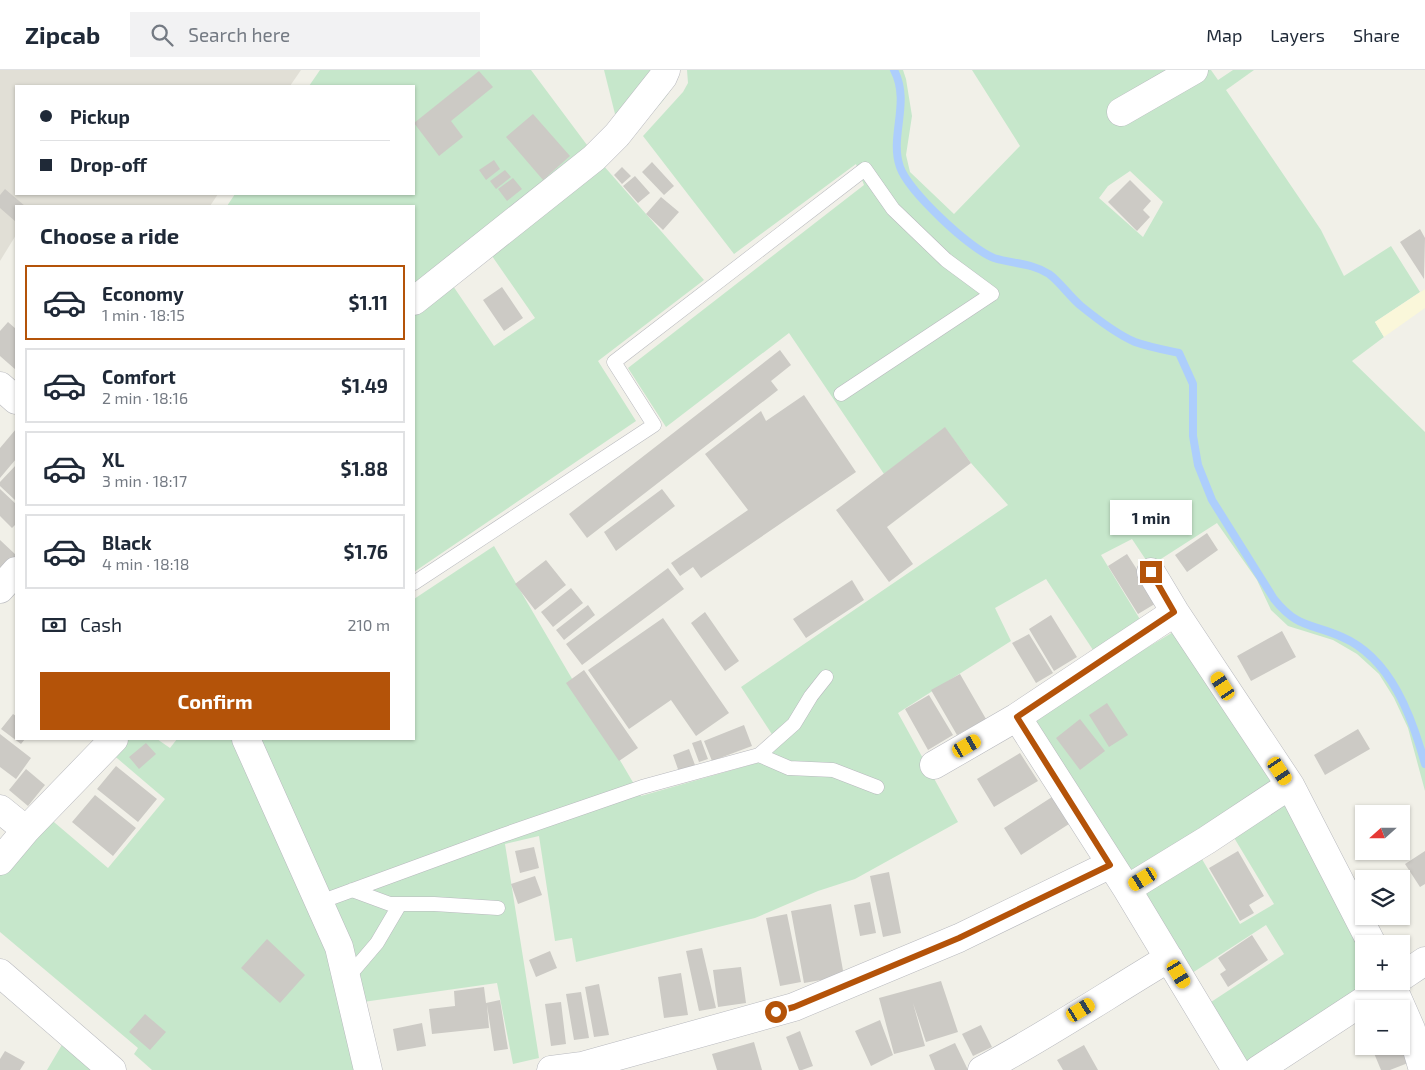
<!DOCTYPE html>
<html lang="en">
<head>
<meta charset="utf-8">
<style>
  :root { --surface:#fff; --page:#f2f2f3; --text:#1f2937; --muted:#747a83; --line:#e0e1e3; --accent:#b45309 }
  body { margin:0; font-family:"Exo 2",sans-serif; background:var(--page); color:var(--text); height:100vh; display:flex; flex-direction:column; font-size:19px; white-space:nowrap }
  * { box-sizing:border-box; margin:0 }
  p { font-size:16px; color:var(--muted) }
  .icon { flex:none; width:28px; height:28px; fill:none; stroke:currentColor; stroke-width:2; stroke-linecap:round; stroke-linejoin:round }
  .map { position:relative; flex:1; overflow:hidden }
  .drawer { position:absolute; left:15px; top:135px; width:400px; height:535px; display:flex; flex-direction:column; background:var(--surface); border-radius:0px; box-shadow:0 1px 4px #0004 }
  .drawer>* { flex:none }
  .banner { position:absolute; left:15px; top:15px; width:400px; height:110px; border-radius:0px; box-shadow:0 1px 4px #0004; display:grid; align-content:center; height:110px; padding:0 25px; background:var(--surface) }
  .needle { width:32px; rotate:249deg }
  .buttons { position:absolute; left:1355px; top:735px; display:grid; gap:10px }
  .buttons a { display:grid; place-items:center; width:55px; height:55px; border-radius:0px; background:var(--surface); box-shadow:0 1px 4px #0004; font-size:25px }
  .end { position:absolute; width:22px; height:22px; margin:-11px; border:6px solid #b45309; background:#fff; box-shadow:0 0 0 2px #fff }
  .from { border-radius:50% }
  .bubble { position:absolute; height:35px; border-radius:0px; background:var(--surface); box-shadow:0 1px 4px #0004; font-size:16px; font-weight:700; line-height:35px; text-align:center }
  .car { position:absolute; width:15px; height:30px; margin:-15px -8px; border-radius:6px; box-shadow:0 0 4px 1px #0007; background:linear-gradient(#f5c518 24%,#345 0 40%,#f5c518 0 76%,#345 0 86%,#f5c518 0) }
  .banner b { display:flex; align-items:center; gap:18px; height:48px; font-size:19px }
  .banner b+b { border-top:1px solid var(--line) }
  .banner i { width:12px; height:12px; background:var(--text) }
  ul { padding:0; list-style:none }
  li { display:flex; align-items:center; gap:15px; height:75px; margin:0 10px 8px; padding:0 15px; border:2px solid var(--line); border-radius:0px }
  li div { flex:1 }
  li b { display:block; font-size:19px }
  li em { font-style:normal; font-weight:700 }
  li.on { border-color:var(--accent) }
  li>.icon { width:45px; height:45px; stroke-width:1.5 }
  h2 { padding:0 25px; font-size:22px; line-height:60px }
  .pay { display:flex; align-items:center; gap:12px; height:55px; padding:0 25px; font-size:19px }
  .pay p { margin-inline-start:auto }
  .primary-button { display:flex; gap:10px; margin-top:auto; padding:10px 25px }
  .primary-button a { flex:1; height:58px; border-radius:0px; background:var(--accent); color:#fff; font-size:20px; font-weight:700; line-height:58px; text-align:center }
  header { display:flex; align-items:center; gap:30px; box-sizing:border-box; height:70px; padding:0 25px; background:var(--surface); border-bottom:1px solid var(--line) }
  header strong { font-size:24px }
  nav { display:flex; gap:28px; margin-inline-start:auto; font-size:18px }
  .search { width:350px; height:45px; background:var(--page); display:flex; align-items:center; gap:12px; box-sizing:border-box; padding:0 18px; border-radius:0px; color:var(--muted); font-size:19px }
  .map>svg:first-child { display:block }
</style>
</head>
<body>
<header>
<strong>Zipcab</strong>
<div class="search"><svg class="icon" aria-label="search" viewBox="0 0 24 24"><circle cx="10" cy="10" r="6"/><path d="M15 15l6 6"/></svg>Search here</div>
<nav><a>Map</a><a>Layers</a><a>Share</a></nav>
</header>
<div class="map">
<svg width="1425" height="1000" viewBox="0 0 1425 1000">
  <rect width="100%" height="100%" fill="#f1f0e8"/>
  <path fill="#e1dfd6" d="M0,0H301L290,16H16V124H218L210,136H16V165L0,191Z"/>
  <path fill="#c6e7cb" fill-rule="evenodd" d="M320,0H531L590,79L414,222V136H227L235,124H414V16H309Z
    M604,0H676C682,20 636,58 622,72Z
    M687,0H903L906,9L912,46L906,85L910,102L954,144L1020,76L972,0H1211L1218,10L1233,0H1254L1226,20L1321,160L1344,206L1391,176L1420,222L1375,252L1384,267L1352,291L1425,362V721L1408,658L1394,628L1379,604L1357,584L1333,570L1288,556L1271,540L1257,510L1217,453L1150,496L1132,469L1101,485L1144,556L1095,583L1046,509L995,538L1011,571L898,643L958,752L855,809L818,821L755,848L576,892L572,868L555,871L539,766L505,774L539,988L513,994L497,913L363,932L256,669H414V529L494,476L641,726L764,691L779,675L741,617L1008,435L971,393L945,358L884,404L789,263L666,357L628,298L864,115L856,94L734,184L643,66L683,22L688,13ZM1130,101L1163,132L1143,167L1099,128L1108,116Z
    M603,95L704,210L598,291L636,351L414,502V243L451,213L494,276L535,248L492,186Z
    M1175,561L1283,708L1132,805L1026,650Z
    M123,669H157L170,678L177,669H235L322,857L361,1000H152L134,984L138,978L0,862V805L48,747L108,798L165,729L111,683Z
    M1285,730L1371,846L1387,874H1364V911H1383L1248,991L1244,990L1208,934L1284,884L1266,855L1189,905L1137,822L1199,784L1240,854L1274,834L1230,761Z
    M63,973L93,1000H47Z"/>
  <path fill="#faf7da" d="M1425,219V238L1384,267L1375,252Z"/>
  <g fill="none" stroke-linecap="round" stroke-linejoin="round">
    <path stroke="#adcefc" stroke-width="8" d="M894,0C911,33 889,66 900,97C908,121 971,180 994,188C1013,194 1032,193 1049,204C1060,212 1070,227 1081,236C1097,249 1116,264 1135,272C1149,277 1165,280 1179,283L1193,314V366L1198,395L1212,430L1274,529C1298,559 1311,553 1342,567C1391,588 1412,647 1425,694"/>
  </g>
  <path fill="#cccac5" d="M479,1L493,17L451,51L463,67L439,86L414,53Z
    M533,44L570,86L543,110L506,67Z
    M494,90L500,99L486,110L479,100Z
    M652,92L674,116L664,125L642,102Z
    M622,97L631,106L622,114L614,105Z
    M505,100L511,107L496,119L490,111Z
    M635,106L650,123L638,133L623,116Z
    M513,108L522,119L507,131L498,119Z
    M1130,110L1151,131L1143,140L1150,147L1137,161L1108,132Z
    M5,119L25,136H16V152L0,138V125Z
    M661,127L679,142L663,160L646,144Z
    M1420,159L1425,168L1424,209L1400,172Z
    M502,217L523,248L504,261L483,230Z
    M8,252L16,259V300L0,286V261Z
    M780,280L791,295L771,311L778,320L587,468L569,444Z
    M804,325L856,402L701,508L693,497L680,506L671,493L748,440L705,384L761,341L766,351Z
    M945,357L971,393L887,457L913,494L889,512L836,440Z
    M16,359V389L0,408V378Z
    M16,395V431L0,416V412Z
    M0,419L16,434V454L12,458L0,446Z
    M662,419L675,436L616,481L604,462Z
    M1207,463L1218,480L1187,502L1175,485Z
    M0,470L16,485V490L0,504Z
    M1127,484L1158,532L1138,544L1108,496Z
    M546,490L566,515L535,540L515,514Z
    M668,498L684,519L582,595L566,574Z
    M852,510L864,530L806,568L793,549Z
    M571,518L583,533L553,557L541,542Z
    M588,535L595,545L564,570L556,560Z
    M705,542L739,591L725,601L691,553Z
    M1051,545L1077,587L1054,601L1029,559Z
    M663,548L729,643L696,666L671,630L629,659L588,600Z
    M1282,561L1296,587L1251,611L1237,586Z
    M1029,564L1053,603L1036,613L1012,573Z
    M584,600L638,678L619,691L566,613Z
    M960,604L986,649L957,665L931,620Z
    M929,625L953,665L928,680L905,639Z
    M1107,633L1128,665L1109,677L1089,645Z
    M13,644L16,646V669H25L21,674L1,659Z
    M1080,649L1105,681L1080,700L1056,668Z
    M744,655L752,676L712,691L704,671Z
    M1358,659L1370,679L1325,705L1314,685Z
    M0,664L31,688L16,709L0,697Z
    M701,670L708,689L699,692L692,673Z
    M146,673L156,684L139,699L129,687Z
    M689,679L695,695L679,702L673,685Z
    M1020,683L1038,711L994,737L977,709Z
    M116,696L157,729L138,752L97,719Z
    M26,699L45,715L28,736L9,720Z
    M95,725L136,758L113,786L72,752Z
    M1052,727L1069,754L1021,785L1004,758Z
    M534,777L539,798L520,803L515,781Z
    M1238,781L1264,826L1249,835L1254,843L1240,851L1209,798Z
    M1425,781V814L1420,817L1405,794Z
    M889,802L901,863L883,867L870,806Z
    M535,806L542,825L518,834L511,814Z
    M870,832L876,863L860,866L854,835Z
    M831,834L844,906L804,913L791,841Z
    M787,844L801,912L780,916L766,848Z
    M1252,865L1268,890L1228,917L1220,904L1226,900L1218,888Z
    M267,869L305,905L280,933L241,898Z
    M702,878L716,938L699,941L686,881Z
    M550,881L557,898L536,907L529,890Z
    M741,897L746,933L718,937L713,900Z
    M681,903L688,945L664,948L658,907Z
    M941,911L958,962L926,972L913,933L925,976L894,984L879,928Z
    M599,914L609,965L594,967L585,917Z
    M484,917L486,933L500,930L508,979L494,981L487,935L489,958L432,964L429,939L455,936L454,921Z
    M581,922L589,968L574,970L566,924Z
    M561,932L566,974L551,976L545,934Z
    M145,944L166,962L150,980L129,962Z
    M880,950L893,985L871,996L855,961Z
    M422,953L426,976L397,981L393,959Z
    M981,955L992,977L973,986L962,964Z
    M800,961L813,996L802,1000H799L786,967Z
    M754,972L762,1000H717L712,984Z
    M955,973L968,1000H935L929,985Z
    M1084,975L1098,1000H1063L1057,990Z
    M1371,976H1401L1408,993L1390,1000H1381Z
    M5,981L25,992L20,1000H0V989Z"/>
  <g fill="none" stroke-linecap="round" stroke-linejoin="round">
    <defs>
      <path id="service" d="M414,513L654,355L614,292L865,99L893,139L946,190L992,224L841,324
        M759,685L794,654L811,626L826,607
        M352,820L390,834H434L498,838
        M320,832L503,765L642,717L759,685L789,698L833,700L877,717
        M348,907L377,873L400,834"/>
      <path id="minor" d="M1121,42L1194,0
        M414,231L594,88L617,65L663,7L666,0
        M0,316L16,330
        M1151,502L1175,542L1290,715L1372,874
        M0,519L16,501
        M1175,542L1017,647L1127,819L1236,1000
        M246,669L339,877L368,1000
        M934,695L1017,647
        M0,739L26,760
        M0,791L26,760L114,669
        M1127,819L1207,770L1290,715
        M1401,907L1425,891
        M1390,911L1411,959L1423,1000
        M551,1000L582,996L794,937L959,868L1109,795
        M982,1000C1046,966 1107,925 1169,888
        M1258,1000L1394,911"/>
      <path id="tertiary" d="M0,903L112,1000"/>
    </defs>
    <use href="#service" stroke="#b8b9be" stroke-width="15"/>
    <use href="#minor" stroke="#b8b9be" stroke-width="29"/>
    <use href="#tertiary" stroke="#b8b9be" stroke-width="29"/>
    <use href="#service" stroke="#fff" stroke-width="14"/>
    <use href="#minor" stroke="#fff" stroke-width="28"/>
    <use href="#tertiary" stroke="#fff" stroke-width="28"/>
  </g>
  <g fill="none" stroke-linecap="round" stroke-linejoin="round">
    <path stroke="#b45309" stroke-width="6" d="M776,942L794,937L959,868L1110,795L1017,647L1174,542L1151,502"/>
  </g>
</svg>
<div class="buttons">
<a><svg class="needle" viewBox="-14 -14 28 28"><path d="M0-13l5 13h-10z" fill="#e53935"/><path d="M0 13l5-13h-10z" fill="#747a83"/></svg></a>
<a><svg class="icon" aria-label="layers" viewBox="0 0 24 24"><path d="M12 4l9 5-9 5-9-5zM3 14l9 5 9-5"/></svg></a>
<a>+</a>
<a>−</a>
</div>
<i class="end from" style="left:776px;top:942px"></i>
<i class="end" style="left:1151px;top:502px"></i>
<div class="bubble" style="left:1110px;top:430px;width:82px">1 min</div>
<i class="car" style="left:1223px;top:616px;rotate:327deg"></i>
<i class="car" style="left:967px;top:676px;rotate:60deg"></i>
<i class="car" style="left:1280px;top:701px;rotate:146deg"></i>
<i class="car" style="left:1143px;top:809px;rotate:239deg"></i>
<i class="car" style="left:1179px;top:904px;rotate:149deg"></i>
<i class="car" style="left:1081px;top:940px;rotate:59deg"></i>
<div class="banner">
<b><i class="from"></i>Pickup</b>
<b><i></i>Drop-off</b>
</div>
<section class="drawer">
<h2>Choose a ride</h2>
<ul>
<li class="on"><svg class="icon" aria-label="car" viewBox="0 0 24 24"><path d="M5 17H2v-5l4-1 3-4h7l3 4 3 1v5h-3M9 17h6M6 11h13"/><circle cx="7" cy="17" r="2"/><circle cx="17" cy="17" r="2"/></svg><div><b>Economy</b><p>1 min · 18:15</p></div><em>$1.11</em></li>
<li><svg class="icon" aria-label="car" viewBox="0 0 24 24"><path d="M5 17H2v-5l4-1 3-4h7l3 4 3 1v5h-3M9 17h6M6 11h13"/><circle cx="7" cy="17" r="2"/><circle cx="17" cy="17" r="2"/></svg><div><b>Comfort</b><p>2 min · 18:16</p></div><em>$1.49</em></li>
<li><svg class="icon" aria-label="car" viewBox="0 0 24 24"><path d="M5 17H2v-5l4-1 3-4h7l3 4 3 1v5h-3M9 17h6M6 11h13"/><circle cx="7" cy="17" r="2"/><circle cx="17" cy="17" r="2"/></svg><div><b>XL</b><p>3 min · 18:17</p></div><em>$1.88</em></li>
<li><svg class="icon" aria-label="car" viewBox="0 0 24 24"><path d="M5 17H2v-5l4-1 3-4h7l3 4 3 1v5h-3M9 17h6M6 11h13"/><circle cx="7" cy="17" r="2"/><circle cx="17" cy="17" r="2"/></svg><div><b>Black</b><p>4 min · 18:18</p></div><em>$1.76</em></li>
</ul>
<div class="pay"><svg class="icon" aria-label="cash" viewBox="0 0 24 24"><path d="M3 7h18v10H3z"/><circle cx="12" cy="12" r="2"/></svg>Cash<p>210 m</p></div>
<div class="primary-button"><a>Confirm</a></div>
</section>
</div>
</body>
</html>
